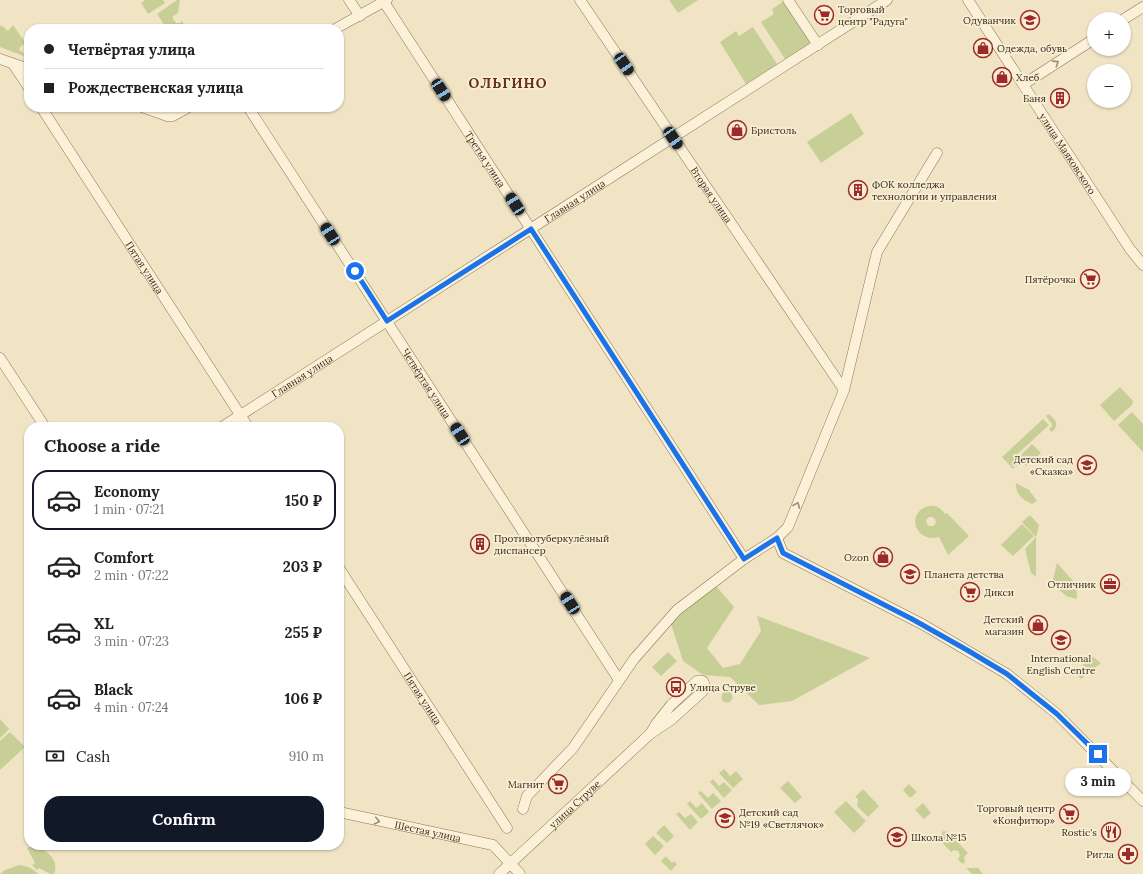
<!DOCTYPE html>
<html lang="en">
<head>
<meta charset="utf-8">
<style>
  :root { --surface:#fff; --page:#f2f2f2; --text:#222; --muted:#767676; --line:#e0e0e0; --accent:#111827 }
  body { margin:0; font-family:Lora,serif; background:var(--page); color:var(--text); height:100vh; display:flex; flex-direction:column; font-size:15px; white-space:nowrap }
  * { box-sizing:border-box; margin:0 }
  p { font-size:13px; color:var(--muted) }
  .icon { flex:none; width:22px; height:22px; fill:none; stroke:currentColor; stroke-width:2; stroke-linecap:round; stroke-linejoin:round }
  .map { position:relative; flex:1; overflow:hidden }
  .drawer { position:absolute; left:24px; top:422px; width:320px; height:428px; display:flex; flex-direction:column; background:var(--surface); border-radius:16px; box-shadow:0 1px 3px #0004 }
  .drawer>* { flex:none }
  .banner { position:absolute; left:24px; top:24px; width:320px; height:88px; border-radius:16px; box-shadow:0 1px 3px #0004; display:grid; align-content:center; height:88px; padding:0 20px; background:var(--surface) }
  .fabs { position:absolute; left:1087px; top:12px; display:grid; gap:8px }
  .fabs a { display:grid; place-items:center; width:44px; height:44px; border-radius:50%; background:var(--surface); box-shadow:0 1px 3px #0004; font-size:20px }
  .end { position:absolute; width:18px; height:18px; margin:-9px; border:5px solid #1a73e8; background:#fff; box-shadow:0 0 0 2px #fff }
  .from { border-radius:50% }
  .bubble { position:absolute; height:28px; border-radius:14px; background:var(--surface); box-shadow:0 1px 3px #0004; font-size:13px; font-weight:700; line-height:28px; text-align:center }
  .car { position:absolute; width:12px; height:24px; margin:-12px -6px; border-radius:5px; box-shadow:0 0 3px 1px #0007; background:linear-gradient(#222 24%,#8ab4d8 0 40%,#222 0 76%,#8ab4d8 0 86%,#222 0) }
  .banner b { display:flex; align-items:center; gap:14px; height:38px; font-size:15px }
  .banner b+b { border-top:1px solid var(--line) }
  .banner i { width:10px; height:10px; background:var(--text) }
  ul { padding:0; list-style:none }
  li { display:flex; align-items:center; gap:12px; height:60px; margin:0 8px 6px; padding:0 12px; border:2px solid transparent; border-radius:16px }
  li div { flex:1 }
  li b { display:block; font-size:15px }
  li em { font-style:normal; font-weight:700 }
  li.selected { border-color:var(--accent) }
  li>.icon { width:36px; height:36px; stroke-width:1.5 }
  h2 { padding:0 20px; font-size:18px; line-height:48px }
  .pay { display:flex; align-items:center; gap:10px; height:44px; padding:0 20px; font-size:15px }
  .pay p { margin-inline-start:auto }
  .button { display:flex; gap:8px; margin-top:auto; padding:8px 20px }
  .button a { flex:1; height:46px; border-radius:16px; background:var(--accent); color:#fff; font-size:16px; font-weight:700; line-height:46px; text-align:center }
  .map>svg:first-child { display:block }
</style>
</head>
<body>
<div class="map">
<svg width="1143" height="874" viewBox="0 0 1143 874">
  <rect width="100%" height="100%" fill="#f0e4c4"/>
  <path fill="#c7cf97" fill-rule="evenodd" d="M145,0H163L165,3L148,14L141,3Z
    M177,0H180L178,13L173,16V19L176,23H180L182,21L187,29H167L157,14Z
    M669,0H698L678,13Z
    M784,1L806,34L810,43L785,59L761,22L774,14L772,9Z
    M1,25L8,31L13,25L29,48V50L23,44L19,49L25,55L24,56L0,47V27Z
    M753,27L777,64L746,84L720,42L736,31L739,36Z
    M851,113L864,134L821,163L807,142Z
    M1120,387L1133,401L1132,405L1114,421L1100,405Z
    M1132,412L1143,424V452L1118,425Z
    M1049,414C1055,420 1060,424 1052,432L1049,429L1052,426V424L1046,416Z
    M1043,419L1049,425L1014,457L1019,463L1013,469L1002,457Z
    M1032,444L1041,453L1026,466L1018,458Z
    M1016,483L1029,490L1037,501L1032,504C1023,500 1015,494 1016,483Z
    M929,506C936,505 941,508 945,514L947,513L969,536L948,555L939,537C915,544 905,512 929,506ZM929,517H932L935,519L936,523L933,526H929L927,524L926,520Z
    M1030,515L1039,525L1036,537V577L1031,573L1025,549L1036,537L1022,522Z
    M1022,524L1034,536L1013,556L1001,545Z
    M1057,563L1076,584L1077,599L1066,596L1052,583Z
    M716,586L734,607L707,648L723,668L740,664L761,631L757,616L870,658L792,701L759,705L730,677L703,675L683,661L671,624L689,605Z
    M668,652L677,661L661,676L652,667Z
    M1089,654L1101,663L1081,679L1077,675Z
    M721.5 697a5.5 5.5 0 1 1 11 0a5.5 5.5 0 1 1-11 0Z
    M0,719L9,729L0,738Z
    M10,732L25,747L0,770V741Z
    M724,769L730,776L736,771L743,779L733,788L719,773Z
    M713,779L719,786L724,782L732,790L724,798L710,782Z
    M788,781L802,797L795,803L780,788Z
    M909,784L917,792L910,798L903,790Z
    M863,789L879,806L868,817L857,806L858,799L855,797Z
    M701,791L708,798L713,793L721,801L712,809L698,793Z
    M690,801L696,808L702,803L709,812L701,819L687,804Z
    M846,801L866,821L854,833L834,812Z
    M923,803L931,813L924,819L915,810Z
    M679,812L685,818L691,814L698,822L690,830L676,814Z
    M664,825L674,836L667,843L656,833Z
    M943,831L948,832L968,853L964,857L965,862L963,864L958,860L960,855L958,851L954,850L951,852L939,839Z
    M653,836L664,846L655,855L645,844Z
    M34,846C46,849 60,860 54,874H50L39,868L37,870L32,865L35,863L27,848Z
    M666,856L672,863L674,861L677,864L671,871L661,861Z
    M19,865C27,866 33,868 38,874H0L5,870Z
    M966,868H978L983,874H972Z"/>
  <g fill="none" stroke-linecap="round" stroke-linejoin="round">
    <defs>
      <g id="minor">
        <path d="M349,0L360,16"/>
        <path id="s1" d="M580,0L844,390"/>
        <path d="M788,0L818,45"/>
        <path id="s2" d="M968,0L1130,249L1143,265"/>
        <path id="s3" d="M384,2L744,559"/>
        <path d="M1124,19L1143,7"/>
        <path d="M335,29L387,0"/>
        <path d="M0,59L29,69"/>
        <path d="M13,64L29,88"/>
        <path d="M1024,84L1094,39"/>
        <path id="s4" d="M41,107L248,427"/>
        <path d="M142,107L167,116H173L189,107"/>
        <path id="s5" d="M248,107L619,680"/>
        <path d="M0,358L45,427"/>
        <path id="s6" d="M222,427L887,0"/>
        <path d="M777,538L783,553L922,624L1007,674L1057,714L1143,801"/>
        <path id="s7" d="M339,568L507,828"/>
        <path d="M697,681H703L704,683L705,688L702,692L671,720L650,734L656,724L671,705Z"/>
        <path d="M523,809L527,796L573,748L634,659L677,610L744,559L777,538L788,527L844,390L877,252L937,153"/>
        <path id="s8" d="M339,812L493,845L520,874"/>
        <path id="s9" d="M499,874L650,734"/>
      </g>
    </defs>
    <use href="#minor" stroke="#8c7559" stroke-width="11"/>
    <use href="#minor" stroke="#faf1d8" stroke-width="10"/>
  </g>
  <defs><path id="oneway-chevron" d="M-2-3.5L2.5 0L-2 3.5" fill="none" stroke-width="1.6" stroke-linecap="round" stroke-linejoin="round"/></defs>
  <g stroke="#9a8f7b">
    <use href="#oneway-chevron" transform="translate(1056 63) rotate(-33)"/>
    <use href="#oneway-chevron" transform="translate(797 505) rotate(-68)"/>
    <use href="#oneway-chevron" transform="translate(377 821) rotate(12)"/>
  </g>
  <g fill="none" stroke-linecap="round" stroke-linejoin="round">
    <path stroke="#1a73e8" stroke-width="5" d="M355,271L387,321L531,229L744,559L777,538L783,553L912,619L967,650L1007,674L1057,714L1098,754"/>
  </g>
  <defs>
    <symbol id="supermarket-ring" viewBox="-11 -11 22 22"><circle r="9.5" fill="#f7eed4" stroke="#9e2927" stroke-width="1.5"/><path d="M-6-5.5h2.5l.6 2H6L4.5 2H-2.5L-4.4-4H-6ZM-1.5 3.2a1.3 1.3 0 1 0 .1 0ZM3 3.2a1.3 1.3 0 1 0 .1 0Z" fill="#9e2927"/></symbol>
    <symbol id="school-ring" viewBox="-11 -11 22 22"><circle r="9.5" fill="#f7eed4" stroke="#9e2927" stroke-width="1.5"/><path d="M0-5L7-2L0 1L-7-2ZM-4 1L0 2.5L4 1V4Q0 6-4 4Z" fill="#9e2927"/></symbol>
    <symbol id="shop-ring" viewBox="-11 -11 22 22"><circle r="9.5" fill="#f7eed4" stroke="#9e2927" stroke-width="1.5"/><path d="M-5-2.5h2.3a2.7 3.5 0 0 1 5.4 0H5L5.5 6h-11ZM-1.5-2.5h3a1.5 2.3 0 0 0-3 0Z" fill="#9e2927"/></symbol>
    <symbol id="building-ring" viewBox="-11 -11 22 22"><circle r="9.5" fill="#f7eed4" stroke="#9e2927" stroke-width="1.5"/><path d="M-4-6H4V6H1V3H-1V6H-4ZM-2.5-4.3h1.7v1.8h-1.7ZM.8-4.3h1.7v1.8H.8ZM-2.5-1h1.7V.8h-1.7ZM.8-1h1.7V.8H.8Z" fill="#9e2927"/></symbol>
    <symbol id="office-ring" viewBox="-11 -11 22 22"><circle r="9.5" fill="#f7eed4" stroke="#9e2927" stroke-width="1.5"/><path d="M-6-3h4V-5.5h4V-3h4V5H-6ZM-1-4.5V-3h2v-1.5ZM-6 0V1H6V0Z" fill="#9e2927"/></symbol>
    <symbol id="bus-ring" viewBox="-11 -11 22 22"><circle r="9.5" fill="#f7eed4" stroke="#9e2927" stroke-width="1.5"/><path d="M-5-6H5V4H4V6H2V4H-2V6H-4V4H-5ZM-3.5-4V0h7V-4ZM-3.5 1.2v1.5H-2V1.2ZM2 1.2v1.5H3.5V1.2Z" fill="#9e2927"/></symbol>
    <symbol id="restaurant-ring" viewBox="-11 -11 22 22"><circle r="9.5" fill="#f7eed4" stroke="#9e2927" stroke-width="1.5"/><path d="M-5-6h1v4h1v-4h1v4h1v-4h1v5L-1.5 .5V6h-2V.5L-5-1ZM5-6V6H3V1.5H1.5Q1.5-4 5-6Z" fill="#9e2927"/></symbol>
    <symbol id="pharmacy-ring" viewBox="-11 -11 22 22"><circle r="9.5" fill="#f7eed4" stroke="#9e2927" stroke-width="1.5"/><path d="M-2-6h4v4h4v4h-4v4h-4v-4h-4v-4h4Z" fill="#9e2927"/></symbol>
  </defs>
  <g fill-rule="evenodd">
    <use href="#supermarket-ring" x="813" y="4" width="22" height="22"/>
    <use href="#school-ring" x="1019" y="9" width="22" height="22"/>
    <use href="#shop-ring" x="972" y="37" width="22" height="22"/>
    <use href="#shop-ring" x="991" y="66" width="22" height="22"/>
    <use href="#building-ring" x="1049" y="87" width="22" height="22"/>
    <use href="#shop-ring" x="726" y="119" width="22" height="22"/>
    <use href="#building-ring" x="847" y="179" width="22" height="22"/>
    <use href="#supermarket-ring" x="1079" y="268" width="22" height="22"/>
    <use href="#school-ring" x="1076" y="454" width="22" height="22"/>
    <use href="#building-ring" x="469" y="533" width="22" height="22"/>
    <use href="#shop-ring" x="872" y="546" width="22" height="22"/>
    <use href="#school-ring" x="899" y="563" width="22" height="22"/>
    <use href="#office-ring" x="1099" y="573" width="22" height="22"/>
    <use href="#supermarket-ring" x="959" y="581" width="22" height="22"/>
    <use href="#shop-ring" x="1027" y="614" width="22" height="22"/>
    <use href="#school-ring" x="1050" y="629" width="22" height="22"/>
    <use href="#bus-ring" x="665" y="676" width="22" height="22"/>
    <use href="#supermarket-ring" x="547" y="773" width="22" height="22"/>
    <use href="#supermarket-ring" x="1058" y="803" width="22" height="22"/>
    <use href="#school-ring" x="714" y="807" width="22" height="22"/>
    <use href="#restaurant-ring" x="1100" y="821" width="22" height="22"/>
    <use href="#school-ring" x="886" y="826" width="22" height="22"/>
    <use href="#pharmacy-ring" x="1117" y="843" width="22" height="22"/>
  </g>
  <g text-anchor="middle" stroke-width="3.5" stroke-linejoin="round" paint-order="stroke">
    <g font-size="10" fill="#3b2d1e" stroke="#f7eed4" text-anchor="start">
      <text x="838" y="13">Торговый<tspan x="838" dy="12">центр "Радуга"</tspan></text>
      <text x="1016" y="24" text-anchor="end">Одуванчик</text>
      <text x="997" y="52">Одежда, обувь</text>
      <text x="1016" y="81">Хлеб</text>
      <text x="1046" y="102" text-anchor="end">Баня</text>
      <text x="751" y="134">Бристоль</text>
      <text x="872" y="188">ФОК колледжа<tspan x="872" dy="12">технологии и управления</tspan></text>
      <text x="1076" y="283" text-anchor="end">Пятёрочка</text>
      <text x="1073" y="463" text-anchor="end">Детский сад<tspan x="1073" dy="12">«Сказка»</tspan></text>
      <text x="494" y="542">Противотуберкулёзный<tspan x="494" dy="12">диспансер</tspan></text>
      <text x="869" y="561" text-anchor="end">Ozon</text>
      <text x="924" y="578">Планета детства</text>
      <text x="1096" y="588" text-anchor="end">Отличник</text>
      <text x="984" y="596">Дикси</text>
      <text x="1024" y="623" text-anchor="end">Детский<tspan x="1024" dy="12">магазин</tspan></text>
      <text x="1061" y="662" text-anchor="middle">International<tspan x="1061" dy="12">English Centre</tspan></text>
      <text x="690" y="691">Улица Струве</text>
      <text x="544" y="788" text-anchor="end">Магнит</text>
      <text x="1055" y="812" text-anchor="end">Торговый центр<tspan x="1055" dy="12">«Конфитюр»</tspan></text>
      <text x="739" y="816">Детский сад<tspan x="739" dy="12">№19 «Светлячок»</tspan></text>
      <text x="1097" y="836" text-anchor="end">Rostic's</text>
      <text x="911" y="841">Школа №15</text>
      <text x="1114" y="858" text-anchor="end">Ригла</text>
    </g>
    <g font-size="10" fill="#3b2d1e" stroke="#f7eed4">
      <text dy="4" stroke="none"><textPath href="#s2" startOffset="183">улица Маяковского</textPath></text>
      <text dy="4" stroke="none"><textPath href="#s3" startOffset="187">Третья улица</textPath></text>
      <text dy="4" stroke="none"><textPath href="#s1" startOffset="235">Вторая улица</textPath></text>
      <text dy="4" stroke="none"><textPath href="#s6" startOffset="419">Главная улица</textPath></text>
      <text dy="4" stroke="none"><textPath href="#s4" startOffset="191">Пятая улица</textPath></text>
      <text dy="4" stroke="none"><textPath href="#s6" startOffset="95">Главная улица</textPath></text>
      <text dy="4" stroke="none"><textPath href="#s5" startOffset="329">Четвёртая улица</textPath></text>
      <text dy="4" stroke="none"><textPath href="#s7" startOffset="155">Пятая улица</textPath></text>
      <text dy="4" stroke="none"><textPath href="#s9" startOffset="103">улица Струве</textPath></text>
      <text dy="4" stroke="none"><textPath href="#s8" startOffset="91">Шестая улица</textPath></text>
    </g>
    <g font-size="14" font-weight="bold" letter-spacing="1" fill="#6a2e1b" stroke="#f7eed4">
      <text x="508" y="88">ОЛЬГИНО</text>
    </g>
  </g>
</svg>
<div class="fabs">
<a>+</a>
<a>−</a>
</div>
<i class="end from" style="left:355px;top:271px"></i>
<i class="end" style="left:1098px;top:754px"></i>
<div class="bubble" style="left:1065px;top:768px;width:66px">3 min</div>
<i class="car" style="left:624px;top:64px;rotate:146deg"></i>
<i class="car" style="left:441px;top:90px;rotate:147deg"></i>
<i class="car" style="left:673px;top:138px;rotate:146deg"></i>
<i class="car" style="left:515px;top:204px;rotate:327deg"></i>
<i class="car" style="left:330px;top:234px;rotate:327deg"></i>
<i class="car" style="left:460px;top:434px;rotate:327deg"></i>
<i class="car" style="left:570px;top:603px;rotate:327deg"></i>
<div class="banner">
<b><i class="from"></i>Четвёртая улица</b>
<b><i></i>Рождественская улица</b>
</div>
<section class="drawer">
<h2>Choose a ride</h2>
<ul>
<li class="selected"><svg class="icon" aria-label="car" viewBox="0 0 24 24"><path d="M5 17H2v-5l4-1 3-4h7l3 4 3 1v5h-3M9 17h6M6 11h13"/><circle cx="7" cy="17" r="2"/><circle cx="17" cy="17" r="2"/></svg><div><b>Economy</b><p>1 min · 07:21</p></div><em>150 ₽</em></li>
<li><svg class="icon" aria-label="car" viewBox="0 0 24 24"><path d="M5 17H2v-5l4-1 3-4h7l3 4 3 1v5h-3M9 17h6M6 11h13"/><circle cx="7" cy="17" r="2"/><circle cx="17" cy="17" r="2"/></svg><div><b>Comfort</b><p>2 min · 07:22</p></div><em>203 ₽</em></li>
<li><svg class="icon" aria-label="car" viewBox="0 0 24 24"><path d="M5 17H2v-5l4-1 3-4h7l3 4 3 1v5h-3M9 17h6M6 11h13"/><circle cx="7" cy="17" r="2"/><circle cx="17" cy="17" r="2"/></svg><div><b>XL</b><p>3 min · 07:23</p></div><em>255 ₽</em></li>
<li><svg class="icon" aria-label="car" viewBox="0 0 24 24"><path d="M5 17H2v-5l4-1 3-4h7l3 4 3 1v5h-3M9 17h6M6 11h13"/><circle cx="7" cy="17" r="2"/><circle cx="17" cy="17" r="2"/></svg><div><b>Black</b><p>4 min · 07:24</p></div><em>106 ₽</em></li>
</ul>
<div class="pay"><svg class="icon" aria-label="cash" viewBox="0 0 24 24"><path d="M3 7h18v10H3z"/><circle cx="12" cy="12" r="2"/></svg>Cash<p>910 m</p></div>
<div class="button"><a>Confirm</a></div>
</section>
</div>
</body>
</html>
